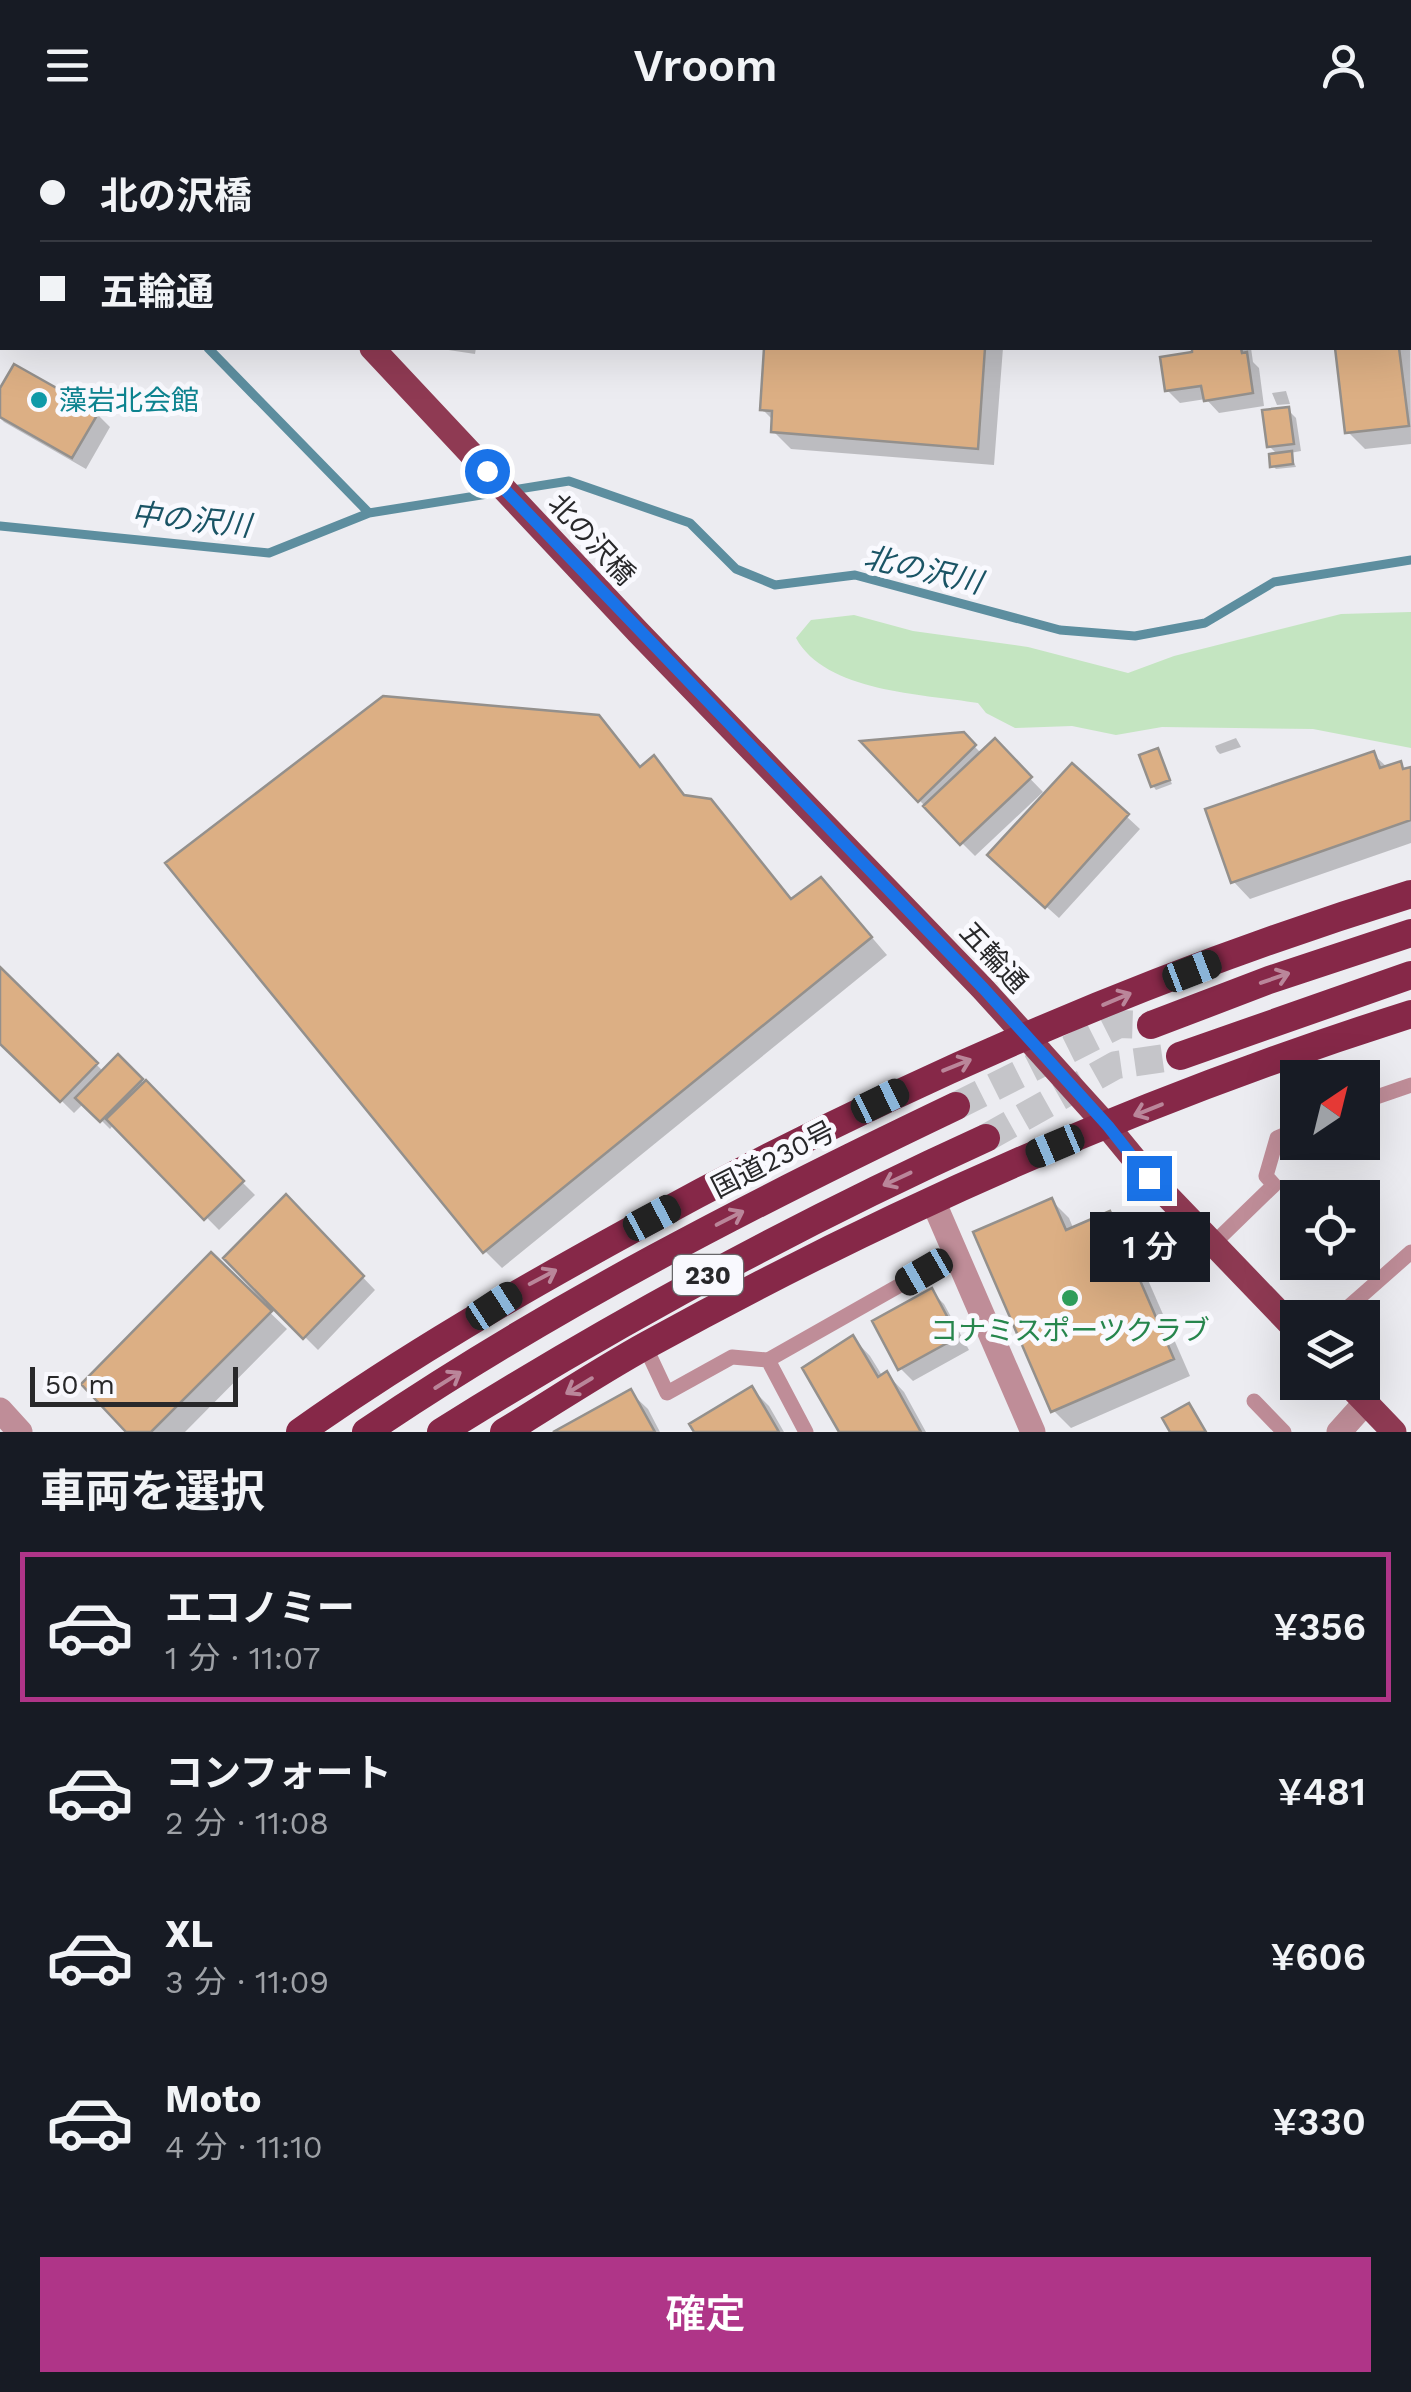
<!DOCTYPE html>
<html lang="ja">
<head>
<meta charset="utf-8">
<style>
  :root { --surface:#171b24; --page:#242831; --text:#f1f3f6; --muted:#9ea1a6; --line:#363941; --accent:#af3588 }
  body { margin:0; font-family:"Work Sans","Noto Sans JP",sans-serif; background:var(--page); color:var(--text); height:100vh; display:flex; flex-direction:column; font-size:38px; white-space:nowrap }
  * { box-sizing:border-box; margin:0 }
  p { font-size:32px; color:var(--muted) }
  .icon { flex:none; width:55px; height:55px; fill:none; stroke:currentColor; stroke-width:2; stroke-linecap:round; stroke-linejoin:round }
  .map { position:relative; height:1302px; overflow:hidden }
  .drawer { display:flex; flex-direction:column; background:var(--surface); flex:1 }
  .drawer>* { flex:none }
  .banner { position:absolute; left:0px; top:0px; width:1412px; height:220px; box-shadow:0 10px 40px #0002; display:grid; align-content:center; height:220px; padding:0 40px; background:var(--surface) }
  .needle { width:65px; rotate:35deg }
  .buttons { position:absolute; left:1280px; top:930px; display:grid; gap:20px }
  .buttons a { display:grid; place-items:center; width:100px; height:100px; border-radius:0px; background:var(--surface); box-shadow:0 10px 40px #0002; font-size:50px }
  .scale { position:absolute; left:30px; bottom:25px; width:208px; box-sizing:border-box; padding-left:10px; border:5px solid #28282a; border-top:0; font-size:28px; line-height:35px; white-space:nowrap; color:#28282a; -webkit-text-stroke:8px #f9f9fe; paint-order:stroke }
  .end { position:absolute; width:45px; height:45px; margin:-22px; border:12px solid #1a73e8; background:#fff; box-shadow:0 0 0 5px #fff }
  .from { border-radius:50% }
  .bubble { position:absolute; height:70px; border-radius:0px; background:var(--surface); box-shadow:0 10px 40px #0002; font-size:32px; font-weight:600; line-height:70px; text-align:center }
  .car { position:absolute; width:30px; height:60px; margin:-30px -15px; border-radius:12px; box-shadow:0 0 8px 2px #0007; background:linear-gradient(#222 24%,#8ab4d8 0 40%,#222 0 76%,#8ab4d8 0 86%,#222 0) }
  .banner b { display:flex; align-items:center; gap:35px; height:95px; font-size:38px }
  .banner b+b { border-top:2px solid var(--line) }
  .banner i { width:25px; height:25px; background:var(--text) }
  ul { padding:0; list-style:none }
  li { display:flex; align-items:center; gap:30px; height:150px; margin:0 20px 15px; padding:0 20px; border:5px solid transparent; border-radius:0px }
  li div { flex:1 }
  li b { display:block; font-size:38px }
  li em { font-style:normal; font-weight:600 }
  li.active { border-color:var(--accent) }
  li>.icon { width:90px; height:90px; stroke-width:1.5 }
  h2 { padding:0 40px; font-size:45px; line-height:120px }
  .cta { display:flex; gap:20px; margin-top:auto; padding:20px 40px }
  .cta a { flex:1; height:115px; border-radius:0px; background:var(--accent); color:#fff; font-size:40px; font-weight:600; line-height:115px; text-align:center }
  header { display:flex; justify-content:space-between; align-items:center; height:130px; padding:0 40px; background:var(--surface); font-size:45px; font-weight:600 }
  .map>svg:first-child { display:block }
</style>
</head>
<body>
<header><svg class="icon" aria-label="menu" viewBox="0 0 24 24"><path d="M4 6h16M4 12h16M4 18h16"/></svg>Vroom<svg class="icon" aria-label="person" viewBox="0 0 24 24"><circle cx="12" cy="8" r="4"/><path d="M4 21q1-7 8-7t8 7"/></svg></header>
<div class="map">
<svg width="1411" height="1302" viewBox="0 0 1411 1302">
  <rect width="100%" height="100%" fill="#ececf1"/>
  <path fill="#c4e5c1" d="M1411,482V618L1313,599L1162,597L1116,605L1072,596L1015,598L986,583L978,573C923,564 825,562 796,508L811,490L854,485L913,501L1028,517L1128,543L1174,526L1341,484Z"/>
  <path fill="#0003" d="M356,0H428L437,2H358Z
    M459,0H587L590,2H459Z
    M772,0H813V2H772Z
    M947,0H1038V2Z
    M1063,0H1127L1063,2Z
    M1137,0H1170L1171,2H1138Z
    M1224,0H1325V2H1223Z
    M1328,0H1369V2H1330Z
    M1410,187L1411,314L1365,319L1348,302L1338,218H1410Z
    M435,218H476L475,224Z
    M767,218H1003L994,335L791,319L773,301L774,291L762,279Z
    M1194,218H1251L1253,232L1259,238L1264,276L1219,283L1206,269L1180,273L1167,260L1195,224Z
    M1286,261L1290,274L1277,275L1272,263Z
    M0,263L97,284L110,297L86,339L4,292L0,288Z
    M1288,280L1296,288L1301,321L1290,323L1296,337L1276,339L1273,336L1278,325L1269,316Z
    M598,587L642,639L654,629L688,668L709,671L793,770L838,768L887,825L502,1138L485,1121Z
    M963,605L982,624L995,612L1043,662L975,726L919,670Z
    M1236,608L1241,617L1220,624L1217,621L1215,616Z
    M1158,620L1172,654L1156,660L1153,656Z
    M1373,624L1388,638L1400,634L1406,641L1411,639V713L1250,769L1233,751Z
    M1072,636L1140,699L1059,788L1003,738Z
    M0,840L104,942L118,928L255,1065L219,1100L114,994L110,999L84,973L74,983L0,910Z
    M286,1067L375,1160L318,1220L226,1128Z
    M1052,1071L1069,1088L1074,1100L1110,1084L1127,1102L1190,1246L1071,1298L1053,1280Z
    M211,1126L287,1199L185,1302H129Z
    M931,1161L944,1174L969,1220L913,1251L900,1238Z
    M853,1208L870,1226L883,1247L887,1244L904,1262L926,1302H842Z
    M752,1259L769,1276L784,1302H697Z
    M630,1262L648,1279L660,1302H558Z"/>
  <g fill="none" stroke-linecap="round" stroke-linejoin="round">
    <path stroke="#5d8e9f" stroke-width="9" d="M24,0L25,2
      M208,218L369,383
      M0,396L269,423L369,383L569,351L690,393L736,439L775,455L855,445L1060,500L1135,506L1205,493L1274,452L1411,430"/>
  </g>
  <path fill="#dcaf84" stroke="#94908c" stroke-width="2.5" d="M457,0H582L457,2Z
    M764,218H985L978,319L771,302L772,281L760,280Z
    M1192,218H1241L1242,223L1247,222L1253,263L1204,271L1201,256L1165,261L1160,227L1192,222Z
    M1335,218H1399L1409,296L1345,303Z
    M14,234L99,282L72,328L0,287V258Z
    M1289,277L1294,314L1267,317L1262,280Z
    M1292,321L1293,334L1270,337L1269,324Z
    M383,566L599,585L640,637L654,625L684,665L711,669L791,769L821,747L872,807L483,1123L165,733Z
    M964,602L976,615L918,672L860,611Z
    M995,608L1032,647L960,715L923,676Z
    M1158,618L1170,650L1151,657L1139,625Z
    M1374,621L1380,638L1401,631L1403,639L1411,637V690L1231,753L1205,679Z
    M1072,633L1129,684L1045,778L987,725Z
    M0,837L98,933L60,972L0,914Z
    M118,924L143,949L100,992L75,968Z
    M146,950L244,1051L204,1090L106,989Z
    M286,1064L364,1146L303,1209L223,1128Z
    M1052,1068L1066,1100L1110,1081L1174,1229L1051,1282L973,1102Z
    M211,1122L272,1181L151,1302H126L81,1254Z
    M932,1158L958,1207L898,1240L872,1191Z
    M853,1205L878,1247L887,1241L921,1302H839L802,1238Z
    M752,1256L779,1302H694L689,1294Z
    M631,1259L655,1302H553Z
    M1189,1273L1206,1302H1170L1162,1288Z"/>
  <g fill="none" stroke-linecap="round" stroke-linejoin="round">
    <path stroke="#c5c5c9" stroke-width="28" stroke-dasharray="28 14" stroke-linecap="butt" d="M956,976L1119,894L1151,895
      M986,1008L1116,935L1180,926"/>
    <path stroke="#bf8d98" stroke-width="15" d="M1362,972L1411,955
      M1212,1115L1274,1055L1266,1046L1277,1008L1298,999
      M1336,1188L1411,1122
      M645,1216L667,1263L732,1227L768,1230L955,1124
      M768,1230L806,1302
      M1254,1271L1284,1302"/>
    <path stroke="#bf8d98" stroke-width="25" d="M1047,2V0
      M933,1071L1033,1302
      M1339,1302L1365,1273"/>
    <path stroke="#bf8d98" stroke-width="25" d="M729,0V2
      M0,17H2
      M1410,42H1411
      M0,1280L20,1302"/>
    <path stroke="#8f3a53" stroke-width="25" d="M179,0L181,2
      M372,218L638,502L983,859L1107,996L1149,1047L1298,1202
      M1346,1252L1394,1302"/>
    <path stroke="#862848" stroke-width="28" d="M1151,895L1269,850L1411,803
      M1180,926L1411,845
      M300,1302C407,1226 520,1161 635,1098C882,962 1142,847 1411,764
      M366,1302C552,1176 753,1073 956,976
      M441,1302C617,1192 797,1094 986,1008
      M504,1302C552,1273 598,1242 647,1215C890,1081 1146,968 1411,884"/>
  </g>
  <defs><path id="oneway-shaft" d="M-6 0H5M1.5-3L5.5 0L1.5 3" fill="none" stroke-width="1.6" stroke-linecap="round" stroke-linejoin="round" transform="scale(2.5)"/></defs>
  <g stroke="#ba869a">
    <use href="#oneway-shaft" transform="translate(1275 848) rotate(-19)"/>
    <use href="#oneway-shaft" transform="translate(1117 869) rotate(-23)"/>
    <use href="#oneway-shaft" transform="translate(957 935) rotate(-22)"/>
    <use href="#oneway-shaft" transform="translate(1148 980) rotate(158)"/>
    <use href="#oneway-shaft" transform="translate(897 1049) rotate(155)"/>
    <use href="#oneway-shaft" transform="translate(730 1088) rotate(-27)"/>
    <use href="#oneway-shaft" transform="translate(543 1147) rotate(-28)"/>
    <use href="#oneway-shaft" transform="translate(448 1250) rotate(-32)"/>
    <use href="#oneway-shaft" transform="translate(579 1256) rotate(149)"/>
  </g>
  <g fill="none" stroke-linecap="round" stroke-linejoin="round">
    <path stroke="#1a73e8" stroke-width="12" d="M487,341L984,859L1108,996L1149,1048"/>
  </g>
  <circle fill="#0f9aa8" stroke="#f9f9fe" stroke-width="4" cx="39" cy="270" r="10"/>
  <circle fill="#2e9e5b" stroke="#f9f9fe" stroke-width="4" cx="1070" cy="1168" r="10"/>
  <g text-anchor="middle" stroke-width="10" stroke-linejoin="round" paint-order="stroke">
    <rect fill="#f9f9fe" stroke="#67676a" stroke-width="2.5" x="673" y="1125" width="70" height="40" rx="8"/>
    <g font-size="25" font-weight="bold" fill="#28282a">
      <text x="708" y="1154">230</text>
    </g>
    <g font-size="28" fill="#0d838f" stroke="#f9f9fe" text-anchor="start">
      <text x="59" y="280">藻岩北会館</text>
    </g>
    <g font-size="28" fill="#28282a" stroke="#f9f9fe">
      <text transform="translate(592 409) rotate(47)" y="10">北の沢橋</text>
      <text transform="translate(994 827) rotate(47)" y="10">五輪通</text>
      <text transform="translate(773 1029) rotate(-27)" y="10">国道230号</text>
    </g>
    <g font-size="28" fill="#27864d" stroke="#f9f9fe">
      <text x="1070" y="1210">コナミスポーツクラブ</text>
    </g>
    <g font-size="30" font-style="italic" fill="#1a5465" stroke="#f9f9fe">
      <text transform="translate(191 390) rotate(6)" y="10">中の沢川</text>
      <text transform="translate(923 440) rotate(13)" y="10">北の沢川</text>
    </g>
  </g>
</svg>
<div class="buttons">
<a><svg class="needle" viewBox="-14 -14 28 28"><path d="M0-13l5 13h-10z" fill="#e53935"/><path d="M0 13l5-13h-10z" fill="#9ea1a6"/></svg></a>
<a><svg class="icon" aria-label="locate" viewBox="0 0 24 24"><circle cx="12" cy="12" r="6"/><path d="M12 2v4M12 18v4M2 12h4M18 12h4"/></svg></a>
<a><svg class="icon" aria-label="layers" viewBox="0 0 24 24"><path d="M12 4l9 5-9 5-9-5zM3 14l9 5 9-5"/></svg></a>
</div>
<div class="scale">50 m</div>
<i class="end from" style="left:487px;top:341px"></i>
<i class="end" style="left:1149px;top:1048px"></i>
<div class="bubble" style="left:1090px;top:1082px;width:120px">1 分</div>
<i class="car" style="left:1192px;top:841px;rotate:69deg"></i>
<i class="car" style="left:880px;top:971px;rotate:64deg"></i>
<i class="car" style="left:1055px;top:1016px;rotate:247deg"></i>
<i class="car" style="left:652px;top:1088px;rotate:62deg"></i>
<i class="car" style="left:924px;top:1142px;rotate:240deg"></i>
<i class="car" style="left:494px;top:1176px;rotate:57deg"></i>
<div class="banner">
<b><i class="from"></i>北の沢橋</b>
<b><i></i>五輪通</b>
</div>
</div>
<section class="drawer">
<h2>車両を選択</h2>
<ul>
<li class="active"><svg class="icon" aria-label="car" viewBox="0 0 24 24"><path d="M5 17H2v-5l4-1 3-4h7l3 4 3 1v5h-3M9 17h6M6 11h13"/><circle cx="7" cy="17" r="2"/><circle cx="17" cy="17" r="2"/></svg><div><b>エコノミー</b><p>1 分 · 11:07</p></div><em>¥356</em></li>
<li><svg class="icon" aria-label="car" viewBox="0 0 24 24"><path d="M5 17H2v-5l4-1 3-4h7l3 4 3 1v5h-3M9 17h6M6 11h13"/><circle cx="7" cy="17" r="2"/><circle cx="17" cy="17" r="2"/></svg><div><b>コンフォート</b><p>2 分 · 11:08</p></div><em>¥481</em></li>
<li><svg class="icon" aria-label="car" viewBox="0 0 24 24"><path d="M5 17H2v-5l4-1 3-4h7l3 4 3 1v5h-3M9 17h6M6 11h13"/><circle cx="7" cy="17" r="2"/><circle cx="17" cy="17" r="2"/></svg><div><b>XL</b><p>3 分 · 11:09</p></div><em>¥606</em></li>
<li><svg class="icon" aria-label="car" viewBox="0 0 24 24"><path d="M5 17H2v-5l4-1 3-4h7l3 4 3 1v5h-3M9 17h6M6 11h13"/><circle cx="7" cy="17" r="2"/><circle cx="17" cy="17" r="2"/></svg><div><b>Moto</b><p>4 分 · 11:10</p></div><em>¥330</em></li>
</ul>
<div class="cta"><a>確定</a></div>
</section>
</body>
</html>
